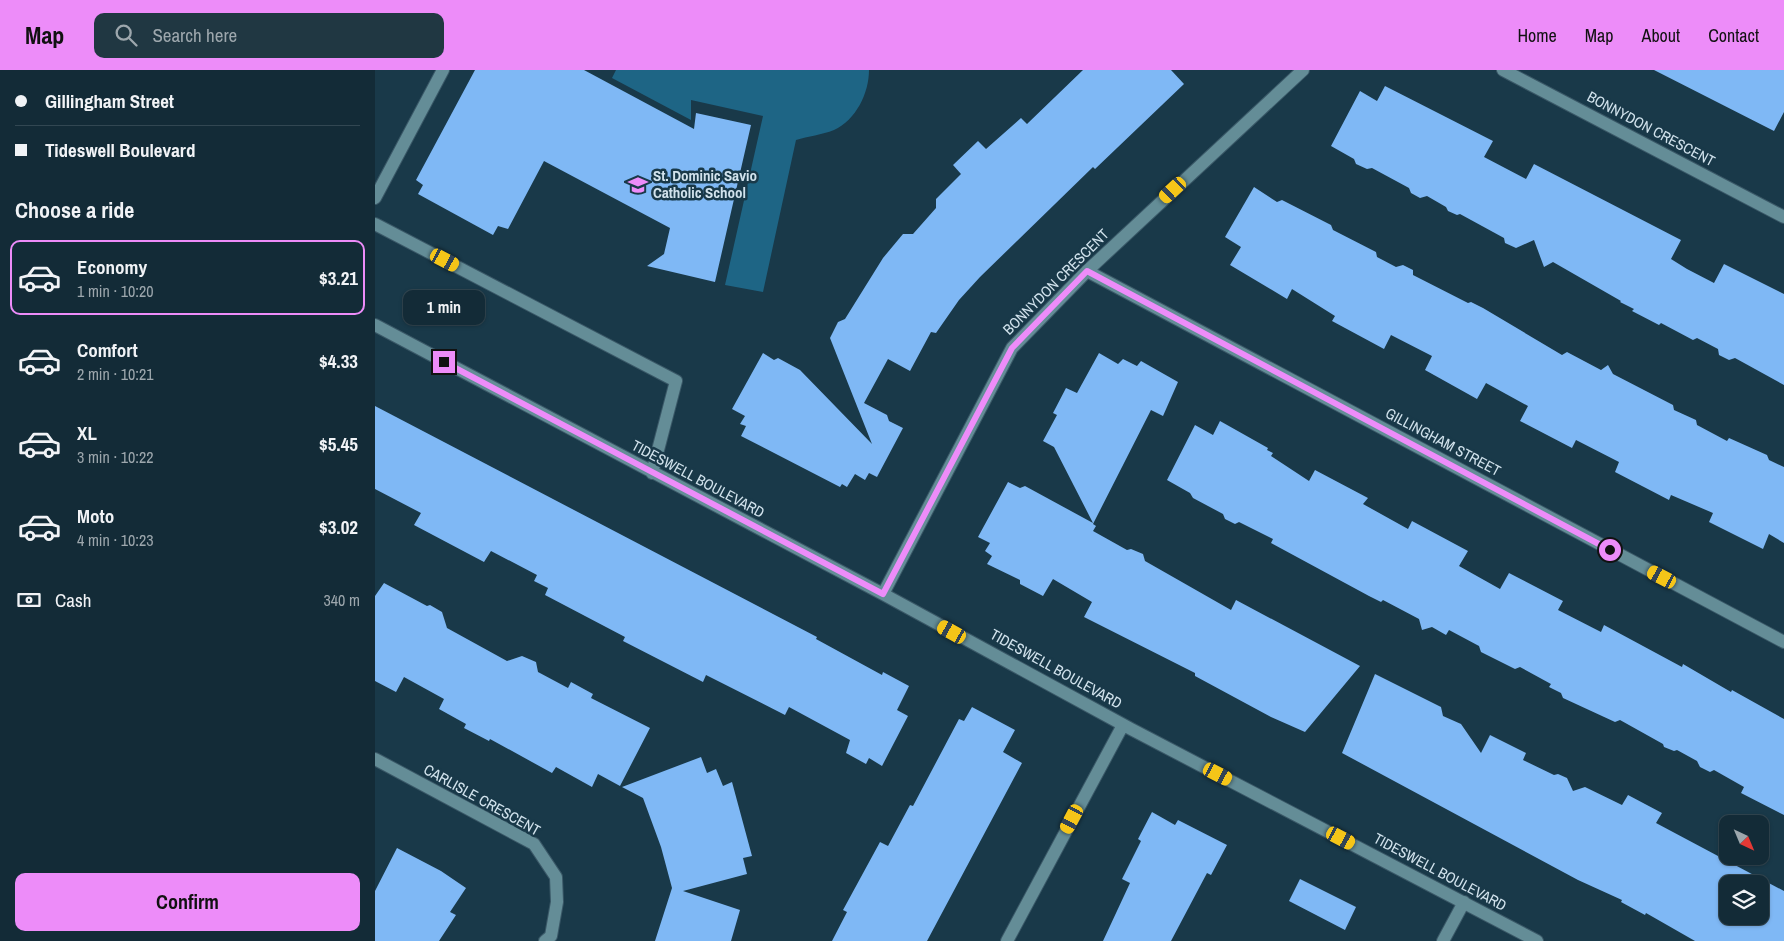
<!DOCTYPE html>
<html lang="en">
<head>
<meta charset="utf-8">
<style>
  :root { --surface:#132b37; --page:#203742; --text:#f1f3f6; --muted:#9da7ad; --line:#324752; --accent:#ed8cf9 }
  body { margin:0; font-family:"Archivo Narrow",sans-serif; background:var(--page); color:var(--text); height:100vh; display:flex; flex-direction:column; font-size:19px; white-space:nowrap }
  * { box-sizing:border-box; margin:0 }
  p { font-size:16px; color:var(--muted) }
  .icon { flex:none; width:28px; height:28px; fill:none; stroke:currentColor; stroke-width:2; stroke-linecap:round; stroke-linejoin:round }
  .map { position:relative; flex:1; overflow:hidden }
  .panel { display:flex; flex-direction:column; background:var(--surface); width:375px }
  .panel>* { flex:none }
  .hud { display:grid; align-content:center; height:110px; padding:0 15px; background:var(--surface) }
  .needle { width:32px; rotate:136deg }
  .controls { position:absolute; left:1344px; top:745px; display:grid; gap:10px }
  .controls a { display:grid; place-items:center; width:50px; height:50px; border-radius:10px; background:var(--surface); box-shadow:0 1px 4px #0004,0 0 0 1px var(--line); font-size:25px }
  .end { position:absolute; width:22px; height:22px; margin:-11px; border:6px solid #ed8cf9; background:#111; box-shadow:0 0 0 2px #111 }
  .from { border-radius:50% }
  .bubble { position:absolute; height:35px; border-radius:10px; background:var(--surface); box-shadow:0 1px 4px #0004,0 0 0 1px var(--line); font-size:16px; font-weight:700; line-height:35px; text-align:center }
  .car { position:absolute; width:15px; height:30px; margin:-15px -8px; border-radius:6px; box-shadow:0 0 4px 1px #0007; background:linear-gradient(#f5c518 24%,#345 0 40%,#f5c518 0 76%,#345 0 86%,#f5c518 0) }
  .hud b { display:flex; align-items:center; gap:18px; height:48px; font-size:19px }
  .hud b+b { border-top:1px solid var(--line) }
  .hud i { width:12px; height:12px; background:var(--text) }
  ul { padding:0; list-style:none }
  li { display:flex; align-items:center; gap:15px; height:75px; margin:0 10px 8px; padding:0 5px; border:2px solid transparent; border-radius:10px }
  li div { flex:1 }
  li b { display:block; font-size:19px }
  li em { font-style:normal; font-weight:700 }
  li.selected { border-color:var(--accent) }
  li>.icon { width:45px; height:45px; stroke-width:1.5 }
  h2 { padding:0 15px; font-size:22px; line-height:60px }
  .pay { display:flex; align-items:center; gap:12px; height:55px; padding:0 15px; font-size:19px }
  .pay p { margin-inline-start:auto }
  .primary-button { display:flex; gap:10px; margin-top:auto; padding:10px 15px }
  .primary-button a { flex:1; height:58px; border-radius:10px; background:var(--accent); color:#111; font-size:20px; font-weight:700; line-height:58px; text-align:center }
  header { display:flex; align-items:center; gap:30px; box-sizing:border-box; height:70px; padding:0 25px; background:var(--accent); color:#111 }
  header strong { font-size:24px }
  nav { display:flex; gap:28px; margin-inline-start:auto; font-size:18px }
  .search { width:350px; height:45px; background:var(--page); display:flex; align-items:center; gap:12px; box-sizing:border-box; padding:0 18px; border-radius:10px; color:var(--muted); font-size:19px }
  main { display:flex; flex:1; min-height:0 }
  .map>svg:first-child { display:block }
</style>
</head>
<body>
<header>
<strong>Map</strong>
<div class="search"><svg class="icon" aria-label="search" viewBox="0 0 24 24"><circle cx="10" cy="10" r="6"/><path d="M15 15l6 6"/></svg>Search here</div>
<nav><a>Home</a><a>Map</a><a>About</a><a>Contact</a></nav>
</header>
<main>
<section class="panel">
<div class="hud">
<b><i class="from"></i>Gillingham Street</b>
<b><i></i>Tideswell Boulevard</b>
</div>
<h2>Choose a ride</h2>
<ul>
<li class="selected"><svg class="icon" aria-label="car" viewBox="0 0 24 24"><path d="M5 17H2v-5l4-1 3-4h7l3 4 3 1v5h-3M9 17h6M6 11h13"/><circle cx="7" cy="17" r="2"/><circle cx="17" cy="17" r="2"/></svg><div><b>Economy</b><p>1 min · 10:20</p></div><em>$3.21</em></li>
<li><svg class="icon" aria-label="car" viewBox="0 0 24 24"><path d="M5 17H2v-5l4-1 3-4h7l3 4 3 1v5h-3M9 17h6M6 11h13"/><circle cx="7" cy="17" r="2"/><circle cx="17" cy="17" r="2"/></svg><div><b>Comfort</b><p>2 min · 10:21</p></div><em>$4.33</em></li>
<li><svg class="icon" aria-label="car" viewBox="0 0 24 24"><path d="M5 17H2v-5l4-1 3-4h7l3 4 3 1v5h-3M9 17h6M6 11h13"/><circle cx="7" cy="17" r="2"/><circle cx="17" cy="17" r="2"/></svg><div><b>XL</b><p>3 min · 10:22</p></div><em>$5.45</em></li>
<li><svg class="icon" aria-label="car" viewBox="0 0 24 24"><path d="M5 17H2v-5l4-1 3-4h7l3 4 3 1v5h-3M9 17h6M6 11h13"/><circle cx="7" cy="17" r="2"/><circle cx="17" cy="17" r="2"/></svg><div><b>Moto</b><p>4 min · 10:23</p></div><em>$3.02</em></li>
</ul>
<div class="pay"><svg class="icon" aria-label="cash" viewBox="0 0 24 24"><path d="M3 7h18v10H3z"/><circle cx="12" cy="12" r="2"/></svg>Cash<p>340 m</p></div>
<div class="primary-button"><a>Confirm</a></div>
</section>
<div class="map">
<svg width="1409" height="871" viewBox="0 0 1409 871">
  <rect width="100%" height="100%" fill="#193949"/>
  <path fill="#1e6585" d="M241,0H494C494,23 481,50 459,60C447,65 433,66 421,70L388,222L350,215L388,46L316,30V50L237,8Z"/>
  <path fill="#7fb8f5" fill-rule="evenodd" d="M100,0H209L319,59L321,43L376,55L340,212L272,196L289,184L295,158L169,91L133,159L123,156L118,165L43,124L48,115L41,110Z
    M708,0H796L809,14L720,99L718,97L605,207L584,230L561,263L556,262L535,301L513,289L489,333L512,345L514,351L528,358L502,407L494,403L490,410L480,404L472,417L467,414L465,417L366,366L371,356L365,354L370,346L357,339L388,283L399,290L403,288L425,300L497,374L455,268L463,252L470,249L508,188L528,164H538L561,138V129L586,104L578,95L603,71L611,79L646,48L652,54Z
    M1279,0H1409V42L1399,61Z
    M1010,16L1118,71L1109,87L1151,109L1159,94L1306,170L1296,189L1312,199L1339,213L1349,194L1409,224V315L1360,288L1354,290L1344,285L1343,279L1322,268L1318,270L1286,253L1284,255L1257,241L1259,239L1245,232L1246,231L1178,192L1169,197L1159,170L1141,178L1130,173L1129,168L1085,144L1082,145L1073,141L1071,137L1052,126L1045,128L1036,123L1034,118L997,98L992,99L981,94L979,89L956,76L985,21L1002,31Z
    M879,117L902,132L907,130L956,155L958,160L1001,182L1002,187L1021,197L1028,195L1038,200V205L1093,233L1096,232L1108,238L1187,285L1192,282L1226,300L1233,295L1238,304L1298,335L1299,340L1321,350L1322,355L1352,371L1354,368L1392,385L1394,390L1409,397V473L1394,464L1388,479L1334,452L1338,443L1296,425L1294,430L1240,402L1244,392L1201,370L1197,378L1145,351L1153,336L1111,313L1102,329L1050,300L1057,286L1016,265L1009,279L957,251L960,246L917,219L912,229L855,195L866,177L850,167Z
    M724,283L743,294L748,289L762,296L766,291L803,312L788,346L776,340L718,454L721,456L718,461L752,480L756,479L768,484L770,491L856,540L861,530L985,596L930,662L896,647L820,606V603L709,547L717,532L678,509L668,526L645,514V510L612,494L617,486L610,481L615,473L603,467L633,412L645,418L650,416L718,453L679,377L668,371L682,345L678,343L691,318L702,323Z
    M0,336L442,567L441,569L507,605L508,602L534,616L522,640L533,646L507,696L494,688L491,694L471,683L475,670L414,637L410,645L331,605L328,612L248,571L250,567L170,525L173,518L159,511L162,505L116,481L109,492L39,455L46,443L0,419Z
    M845,351L893,378L892,380L898,383L896,386L934,411L940,400L993,428L988,434L1033,459L1037,451L1093,481L1084,496L1125,519L1134,503L1188,531L1183,540L1226,562L1229,555L1307,597L1308,594L1356,622L1357,620L1409,649V745L1366,723L1369,717L1339,700L1335,702L1325,697L1322,691L1302,680L1299,681L1289,677L1288,674L1245,650L1240,652L1188,628L1186,623L1174,617L1176,614L1145,597L1140,599L1106,582L1104,576L1074,560L1071,565L1057,557L1047,560L1044,549L1008,530L1006,532L994,526L896,473L898,469L864,452L860,454L850,449L848,444L818,428L815,423L792,410L820,355L838,365Z
    M9,513L52,536L55,535L67,542L72,558L132,591L147,586L161,592L163,602L193,618L196,612L218,624L216,628L275,658L245,716L223,704L217,717L181,697L177,703L115,669L114,671L89,658L91,654L64,639L69,629L29,607L21,622L0,611V526Z
    M1000,604L1066,637L1068,646L1086,654L1106,683L1115,665L1151,683L1148,690L1179,705L1183,704L1192,708L1198,721L1210,717L1247,735L1253,725L1287,743L1281,753L1409,821V871H1320L1271,843L1270,845L1246,832L1247,830L1203,810L967,683ZM1352,814H1385V846H1352Z
    M597,637L640,660L628,682L647,693L552,871H457L472,842L468,840L505,772L513,776L535,735L538,736L584,649L589,651Z
    M326,687L332,703L341,699L348,716L357,712L377,786L368,788L372,804L308,821L365,840L356,871H280L297,818L286,777L268,728L247,717Z
    M777,742L800,755L803,750L852,775L836,805L832,803L796,871H728L755,813L747,809L766,771L763,769Z
    M22,778L66,801L91,818L75,842L81,845L64,871H0V821Z
    M925,809L981,837L970,860L914,831Z"/>
  <g fill="none" stroke-linecap="round" stroke-linejoin="round">
    <defs>
      <path id="minor" d="M1128,0L1409,147
        M0,128L68,0
        M0,154L301,311L277,403
        M712,201L1409,572
        M0,255L508,524L756,659L1162,871
        M508,524L637,278L712,201L928,0
        M0,689L159,774L181,807L182,832L176,866L170,871
        M632,871L748,655
        M1068,871L1089,832"/>
    </defs>
    <use href="#minor" stroke="#3a5867" stroke-width="14"/>
    <use href="#minor" stroke="#648d97" stroke-width="12"/>
  </g>
  <g fill="none" stroke-linecap="round" stroke-linejoin="round">
    <path stroke="#ed8cf9" stroke-width="6" d="M69,292L508,524L637,278L712,201L1235,480"/>
  </g>
  <defs>
    <symbol id="school-bare" viewBox="-9 -9 18 18"><path d="M0-5L7-2L0 1L-7-2ZM-4 1L0 2.5L4 1V4Q0 6-4 4Z" fill="#ed8cf9" stroke="#193949" stroke-width="2.5" paint-order="stroke"/></symbol>
  </defs>
  <g fill-rule="evenodd">
    <use href="#school-bare" x="249" y="101" width="28" height="28"/>
  </g>
  <g text-anchor="middle" stroke-width="5" stroke-linejoin="round" paint-order="stroke">
    <g font-size="15" fill="#d2e3ed" stroke="#193949">
      <text transform="translate(1276 59) rotate(28)" y="5">BONNYDON CRESCENT</text>
      <text transform="translate(681 212) rotate(-45)" y="5">BONNYDON CRESCENT</text>
      <text transform="translate(1068 372) rotate(28)" y="5">GILLINGHAM STREET</text>
      <text transform="translate(323 409) rotate(28)" y="5">TIDESWELL BOULEVARD</text>
      <text transform="translate(681 599) rotate(29)" y="5">TIDESWELL BOULEVARD</text>
      <text transform="translate(107 730) rotate(29)" y="5">CARLISLE CRESCENT</text>
      <text transform="translate(1065 802) rotate(28)" y="5">TIDESWELL BOULEVARD</text>
    </g>
    <g font-size="15" font-weight="bold" fill="#d2e3ed" stroke="#193949" text-anchor="start">
      <text x="278" y="111">St. Dominic Savio<tspan x="278" dy="17">Catholic School</tspan></text>
    </g>
  </g>
</svg>
<div class="controls">
<a><svg class="needle" viewBox="-14 -14 28 28"><path d="M0-13l5 13h-10z" fill="#e53935"/><path d="M0 13l5-13h-10z" fill="#9da7ad"/></svg></a>
<a><svg class="icon" aria-label="layers" viewBox="0 0 24 24"><path d="M12 4l9 5-9 5-9-5zM3 14l9 5 9-5"/></svg></a>
</div>
<i class="end from" style="left:1235px;top:480px"></i>
<i class="end" style="left:69px;top:292px"></i>
<div class="bubble" style="left:28px;top:220px;width:82px">1 min</div>
<i class="car" style="left:798px;top:120px;rotate:227deg"></i>
<i class="car" style="left:70px;top:190px;rotate:118deg"></i>
<i class="car" style="left:1287px;top:507px;rotate:298deg"></i>
<i class="car" style="left:577px;top:562px;rotate:299deg"></i>
<i class="car" style="left:843px;top:704px;rotate:117deg"></i>
<i class="car" style="left:697px;top:749px;rotate:208deg"></i>
<i class="car" style="left:966px;top:768px;rotate:118deg"></i>
</div>
</main>
</body>
</html>
